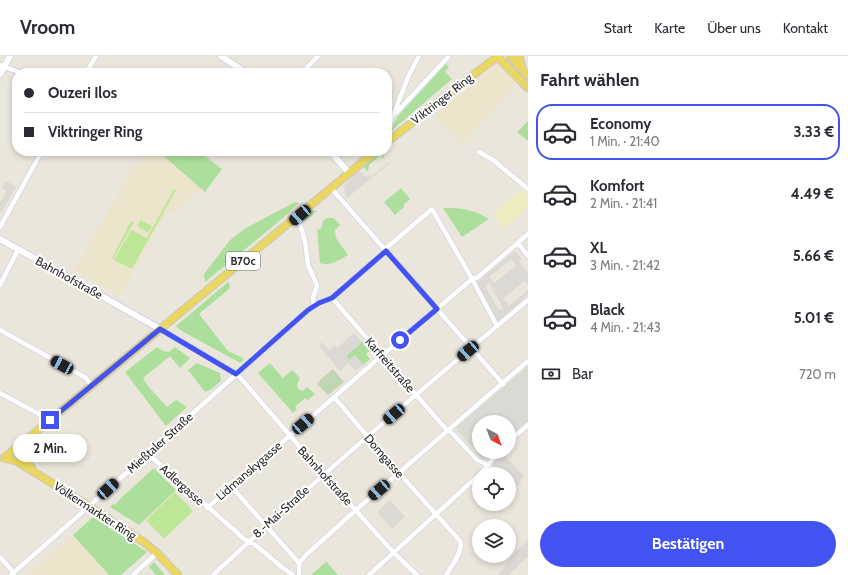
<!DOCTYPE html>
<html lang="de">
<head>
<meta charset="utf-8">
<style>
  :root { --surface:#fff; --page:#f7f7f7; --text:#2b2b33; --muted:#7c7c81; --line:#e1e1e2; --accent:#4353f1 }
  body { margin:0; font-family:Cabin,sans-serif; background:var(--page); color:var(--text); height:100vh; display:flex; flex-direction:column; font-size:15px; white-space:nowrap }
  * { box-sizing:border-box; margin:0 }
  p { font-size:13px; color:var(--muted) }
  .icon { flex:none; width:22px; height:22px; fill:none; stroke:currentColor; stroke-width:2; stroke-linecap:round; stroke-linejoin:round }
  .map { position:relative; flex:1; overflow:hidden }
  .panel { display:flex; flex-direction:column; background:var(--surface); width:320px }
  .panel>* { flex:none }
  .top-card { position:absolute; left:12px; top:12px; width:380px; height:88px; border-radius:16px; box-shadow:0 2px 6px #0003; display:grid; align-content:center; height:88px; padding:0 12px; background:var(--surface) }
  .needle { width:26px; rotate:139deg }
  .controls { position:absolute; left:472px; top:359px; display:grid; gap:8px }
  .controls a { display:grid; place-items:center; width:44px; height:44px; border-radius:50%; background:var(--surface); box-shadow:0 2px 6px #0003; font-size:20px }
  .end { position:absolute; width:18px; height:18px; margin:-9px; border:5px solid #4353f1; background:#fff; box-shadow:0 0 0 2px #fff }
  .from { border-radius:50% }
  .bubble { position:absolute; height:28px; border-radius:14px; background:var(--surface); box-shadow:0 2px 6px #0003; font-size:13px; font-weight:700; line-height:28px; text-align:center }
  .car { position:absolute; width:12px; height:24px; margin:-12px -6px; border-radius:5px; box-shadow:0 0 3px 1px #0007; background:linear-gradient(#222 24%,#8ab4d8 0 40%,#222 0 76%,#8ab4d8 0 86%,#222 0) }
  .top-card b { display:flex; align-items:center; gap:14px; height:38px; font-size:15px }
  .top-card b+b { border-top:1px solid var(--line) }
  .top-card i { width:10px; height:10px; background:var(--text) }
  ul { padding:0; list-style:none }
  li { display:flex; align-items:center; gap:12px; height:56px; margin:0 8px 6px; padding:0 4px; border:2px solid transparent; border-radius:16px }
  li div { flex:1 }
  li b { display:block; font-size:15px }
  li em { font-style:normal; font-weight:700 }
  li.selected { border-color:var(--accent) }
  li>.icon { width:36px; height:36px; stroke-width:1.5 }
  h2 { padding:0 12px; font-size:18px; line-height:48px }
  .pay { display:flex; align-items:center; gap:10px; height:44px; padding:0 12px; font-size:15px }
  .pay p { margin-inline-start:auto }
  .cta { display:flex; gap:8px; margin-top:auto; padding:8px 12px }
  .cta a { flex:1; height:46px; border-radius:24px; background:var(--accent); color:#fff; font-size:16px; font-weight:700; line-height:46px; text-align:center }
  header { display:flex; align-items:center; gap:24px; box-sizing:border-box; height:56px; padding:0 20px; background:var(--surface); border-bottom:1px solid var(--line) }
  header strong { font-size:19px }
  nav { display:flex; gap:22px; margin-inline-start:auto; font-size:14px }
  main { display:flex; flex:1; min-height:0 }
  .map>svg:first-child { display:block }
</style>
</head>
<body>
<header>
<strong>Vroom</strong>
<nav><a>Start</a><a>Karte</a><a>Über uns</a><a>Kontakt</a></nav>
</header>
<main>
<div class="map">
<svg width="528" height="519" viewBox="0 0 528 519">
  <rect width="100%" height="100%" fill="#ebe6dc"/>
  <path fill="#ece5cc" d="M497,7L517,27L463,88L435,59Z
    M147,95H158L201,131L175,157L167,156L120,240L74,214L133,111L139,108Z
    M73,479L109,519H29Z"/>
  <path fill="#acdf9b" d="M446,8L449,11L445,16L452,23L390,76L398,60Z
    M528,65V85L517,76Z
    M158,95H198L222,113L205,136Z
    M380,97H383L384,101L382,103V99H381L369,109L368,115H367L364,111V110Z
    M401,132L410,143L403,149L405,150L395,159L384,146Z
    M295,146L299,147L283,162L205,226L204,218L230,184L246,172Z
    M443,152C460,152 474,153 489,163L462,181Z
    M312,154L317,155L306,164L301,166V162Z
    M327,162H334L340,169L335,174L336,182L348,199C339,204 330,211 320,207L317,173L320,174L323,167L322,166Z
    M228,226L230,229L229,233L199,258L228,295L243,302L244,304L240,307L180,274L176,270Z
    M362,286L370,295L366,298L370,303L363,309L355,299L350,304L346,300Z
    M157,291L163,295L169,296L175,291L190,302L180,312L170,300L143,322L148,330L167,351L176,344L187,351L166,370L125,316Z
    M197,307L220,317L221,325L210,334L205,336L188,314Z
    M270,307L283,322L292,314L300,322L297,329L298,333L303,335L307,331L315,338L308,344L305,342L295,351L297,353L293,357L258,317Z
    M154,412L176,434L139,469L110,451L113,448L115,449L122,441Z
    M93,461L147,496L121,519H109L73,479Z
    M326,505L338,519H311L326,506Z
    M154,506L165,519H156L149,511Z"/>
  <path fill="#efecc0" d="M522,133L528,138V151L503,172L494,157Z"/>
  <path fill="#c1d4b4" d="M333,313L344,326L328,339L317,328L320,326L319,325Z"/>
  <path fill="#bde697" d="M174,133L176,134L132,213L114,204L131,174L147,182Z
    M141,164L152,170L148,177L137,170Z
    M131,165L134,166L113,203L112,202Z
    M175,436L193,455L164,483L146,464Z"/>
  <path fill="#dbd9d3" fill-rule="evenodd" d="M389,106L390,107L347,142L344,134V130L357,116L359,114L365,120L370,119L371,121Z
    M6,125L16,131L2,156L0,155V145H1L7,135L2,132Z
    M515,195L528,210L522,203L519,205L528,217V229L524,225L503,243L509,250L528,234V239L497,266L476,227ZM511,203L516,210L494,227L489,221ZM489,227L503,252L499,254L485,230Z
    M354,277L362,286L346,300L350,304L355,299L363,309L356,315L348,307L340,315L319,290L322,286L329,294L335,289L337,292Z
    M528,310V366L509,382V366H479V392L477,390L474,392L476,395L479,393V396H495L488,403H482L457,374V371Z
    M501,396H504V399L524,420L517,431L509,426V418H499L490,411Z
    M390,444L405,461L392,473L377,456Z
    M528,483V500L509,519H498L511,501Z"/>
  <g fill="none" stroke-linecap="round" stroke-linejoin="round">
    <defs>
      <path id="street" d="M0,9L21,17
        M86,17L96,0
        M302,17L318,0
        M396,57L449,0
        M387,75L409,19L419,0
        M479,96L493,104L528,133
        M331,132L503,328
        M300,159V168L305,185L308,209L317,229L313,242L314,249
        M0,171L42,95
        M518,187L528,200
        M385,193L432,153L472,223L497,270
        M0,229L18,194
        M332,242L445,372L453,378L477,404L489,409
        M160,273L237,318L324,419L394,497L417,519
        M0,274L86,322L92,330
        M0,337L50,364
        M334,341L399,417L460,485C464,494 451,511 446,519
        M509,385L528,369
        M148,398L233,473L244,483L254,488L283,512L293,519
        M480,418L499,396
        M231,430L299,507
        M207,452L379,302L472,223L478,221L528,178
        M0,501L14,517
        M11,519L96,444L308,254L319,247L332,242L386,195
        M133,519L157,497
        M213,519C315,424 421,334 528,244
        M299,519V507L306,499L356,454L528,305
        M369,519L479,419"/>
      <path id="secondary" d="M221,0L246,17
        M0,18L10,0
        M330,95L349,117
        M0,183L160,273"/>
      <path id="primary" d="M497,0L528,32
        M510,0L528,20
        M519,0L522,12
        M387,86L498,0
        M22,388L23,402L32,412
        M4,402L376,95
        M4,402L16,405L81,445L145,487L157,497L178,519"/>
    </defs>
    <use href="#street" stroke="#d1d3e2" stroke-width="6"/>
    <use href="#secondary" stroke="#d1d3e2" stroke-width="8"/>
    <use href="#primary" stroke="#c8c8c8" stroke-width="9"/>
    <use href="#street" stroke="#fff" stroke-width="4.5"/>
    <use href="#secondary" stroke="#fff" stroke-width="6"/>
    <use href="#primary" stroke="#ead762" stroke-width="7"/>
  </g>
  <g fill="none" stroke-linecap="round" stroke-linejoin="round">
    <path stroke="#4353f1" stroke-width="5" d="M50,364L160,273L236,318L308,254L319,247L332,242L386,195L437,253L400,284"/>
  </g>
  <g text-anchor="middle" stroke-width="4" stroke-linejoin="round" paint-order="stroke">
    <rect fill="#fff" stroke="#6a6a6a" stroke-width="1" x="226" y="196" width="34" height="18" rx="3"/>
    <g font-size="11" font-weight="bold" fill="#2a2a2a">
      <text x="243" y="209">B70c</text>
    </g>
    <g font-size="12" fill="#2a2a2a" stroke="#fff">
      <text transform="translate(442 43) rotate(-38)" y="4">Viktringer Ring</text>
      <text transform="translate(69 222) rotate(29)" y="4">Bahnhofstraße</text>
      <text transform="translate(390 309) rotate(49)" y="4">Karfreitstraße</text>
      <text transform="translate(160 387) rotate(-42)" y="4">Mießtaler Straße</text>
      <text transform="translate(384 400) rotate(49)" y="4">Domgasse</text>
      <text transform="translate(249 415) rotate(-41)" y="4">Lidmanskygasse</text>
      <text transform="translate(325 420) rotate(48)" y="4">Bahnhofstraße</text>
      <text transform="translate(182 429) rotate(42)" y="4">Adlergasse</text>
      <text transform="translate(95 455) rotate(33)" y="4">Völkermarkter Ring</text>
      <text transform="translate(281 456) rotate(-42)" y="4">8.-Mai-Straße</text>
    </g>
  </g>
</svg>
<div class="controls">
<a><svg class="needle" viewBox="-14 -14 28 28"><path d="M0-13l5 13h-10z" fill="#e53935"/><path d="M0 13l5-13h-10z" fill="#7c7c81"/></svg></a>
<a><svg class="icon" aria-label="locate" viewBox="0 0 24 24"><circle cx="12" cy="12" r="6"/><path d="M12 2v4M12 18v4M2 12h4M18 12h4"/></svg></a>
<a><svg class="icon" aria-label="layers" viewBox="0 0 24 24"><path d="M12 4l9 5-9 5-9-5zM3 14l9 5 9-5"/></svg></a>
</div>
<i class="end from" style="left:400px;top:284px"></i>
<i class="end" style="left:50px;top:364px"></i>
<div class="bubble" style="left:13px;top:378px;width:74px">2 Min.</div>
<i class="car" style="left:300px;top:159px;rotate:229deg"></i>
<i class="car" style="left:468px;top:295px;rotate:229deg"></i>
<i class="car" style="left:62px;top:309px;rotate:299deg"></i>
<i class="car" style="left:394px;top:358px;rotate:229deg"></i>
<i class="car" style="left:303px;top:368px;rotate:49deg"></i>
<i class="car" style="left:108px;top:433px;rotate:48deg"></i>
<i class="car" style="left:379px;top:434px;rotate:229deg"></i>
<div class="top-card">
<b><i class="from"></i>Ouzeri Ilos</b>
<b><i></i>Viktringer Ring</b>
</div>
</div>
<section class="panel">
<h2>Fahrt wählen</h2>
<ul>
<li class="selected"><svg class="icon" aria-label="car" viewBox="0 0 24 24"><path d="M5 17H2v-5l4-1 3-4h7l3 4 3 1v5h-3M9 17h6M6 11h13"/><circle cx="7" cy="17" r="2"/><circle cx="17" cy="17" r="2"/></svg><div><b>Economy</b><p>1 Min. · 21:40</p></div><em>3.33 €</em></li>
<li><svg class="icon" aria-label="car" viewBox="0 0 24 24"><path d="M5 17H2v-5l4-1 3-4h7l3 4 3 1v5h-3M9 17h6M6 11h13"/><circle cx="7" cy="17" r="2"/><circle cx="17" cy="17" r="2"/></svg><div><b>Komfort</b><p>2 Min. · 21:41</p></div><em>4.49 €</em></li>
<li><svg class="icon" aria-label="car" viewBox="0 0 24 24"><path d="M5 17H2v-5l4-1 3-4h7l3 4 3 1v5h-3M9 17h6M6 11h13"/><circle cx="7" cy="17" r="2"/><circle cx="17" cy="17" r="2"/></svg><div><b>XL</b><p>3 Min. · 21:42</p></div><em>5.66 €</em></li>
<li><svg class="icon" aria-label="car" viewBox="0 0 24 24"><path d="M5 17H2v-5l4-1 3-4h7l3 4 3 1v5h-3M9 17h6M6 11h13"/><circle cx="7" cy="17" r="2"/><circle cx="17" cy="17" r="2"/></svg><div><b>Black</b><p>4 Min. · 21:43</p></div><em>5.01 €</em></li>
</ul>
<div class="pay"><svg class="icon" aria-label="cash" viewBox="0 0 24 24"><path d="M3 7h18v10H3z"/><circle cx="12" cy="12" r="2"/></svg>Bar<p>720 m</p></div>
<div class="cta"><a>Bestätigen</a></div>
</section>
</main>
</body>
</html>
